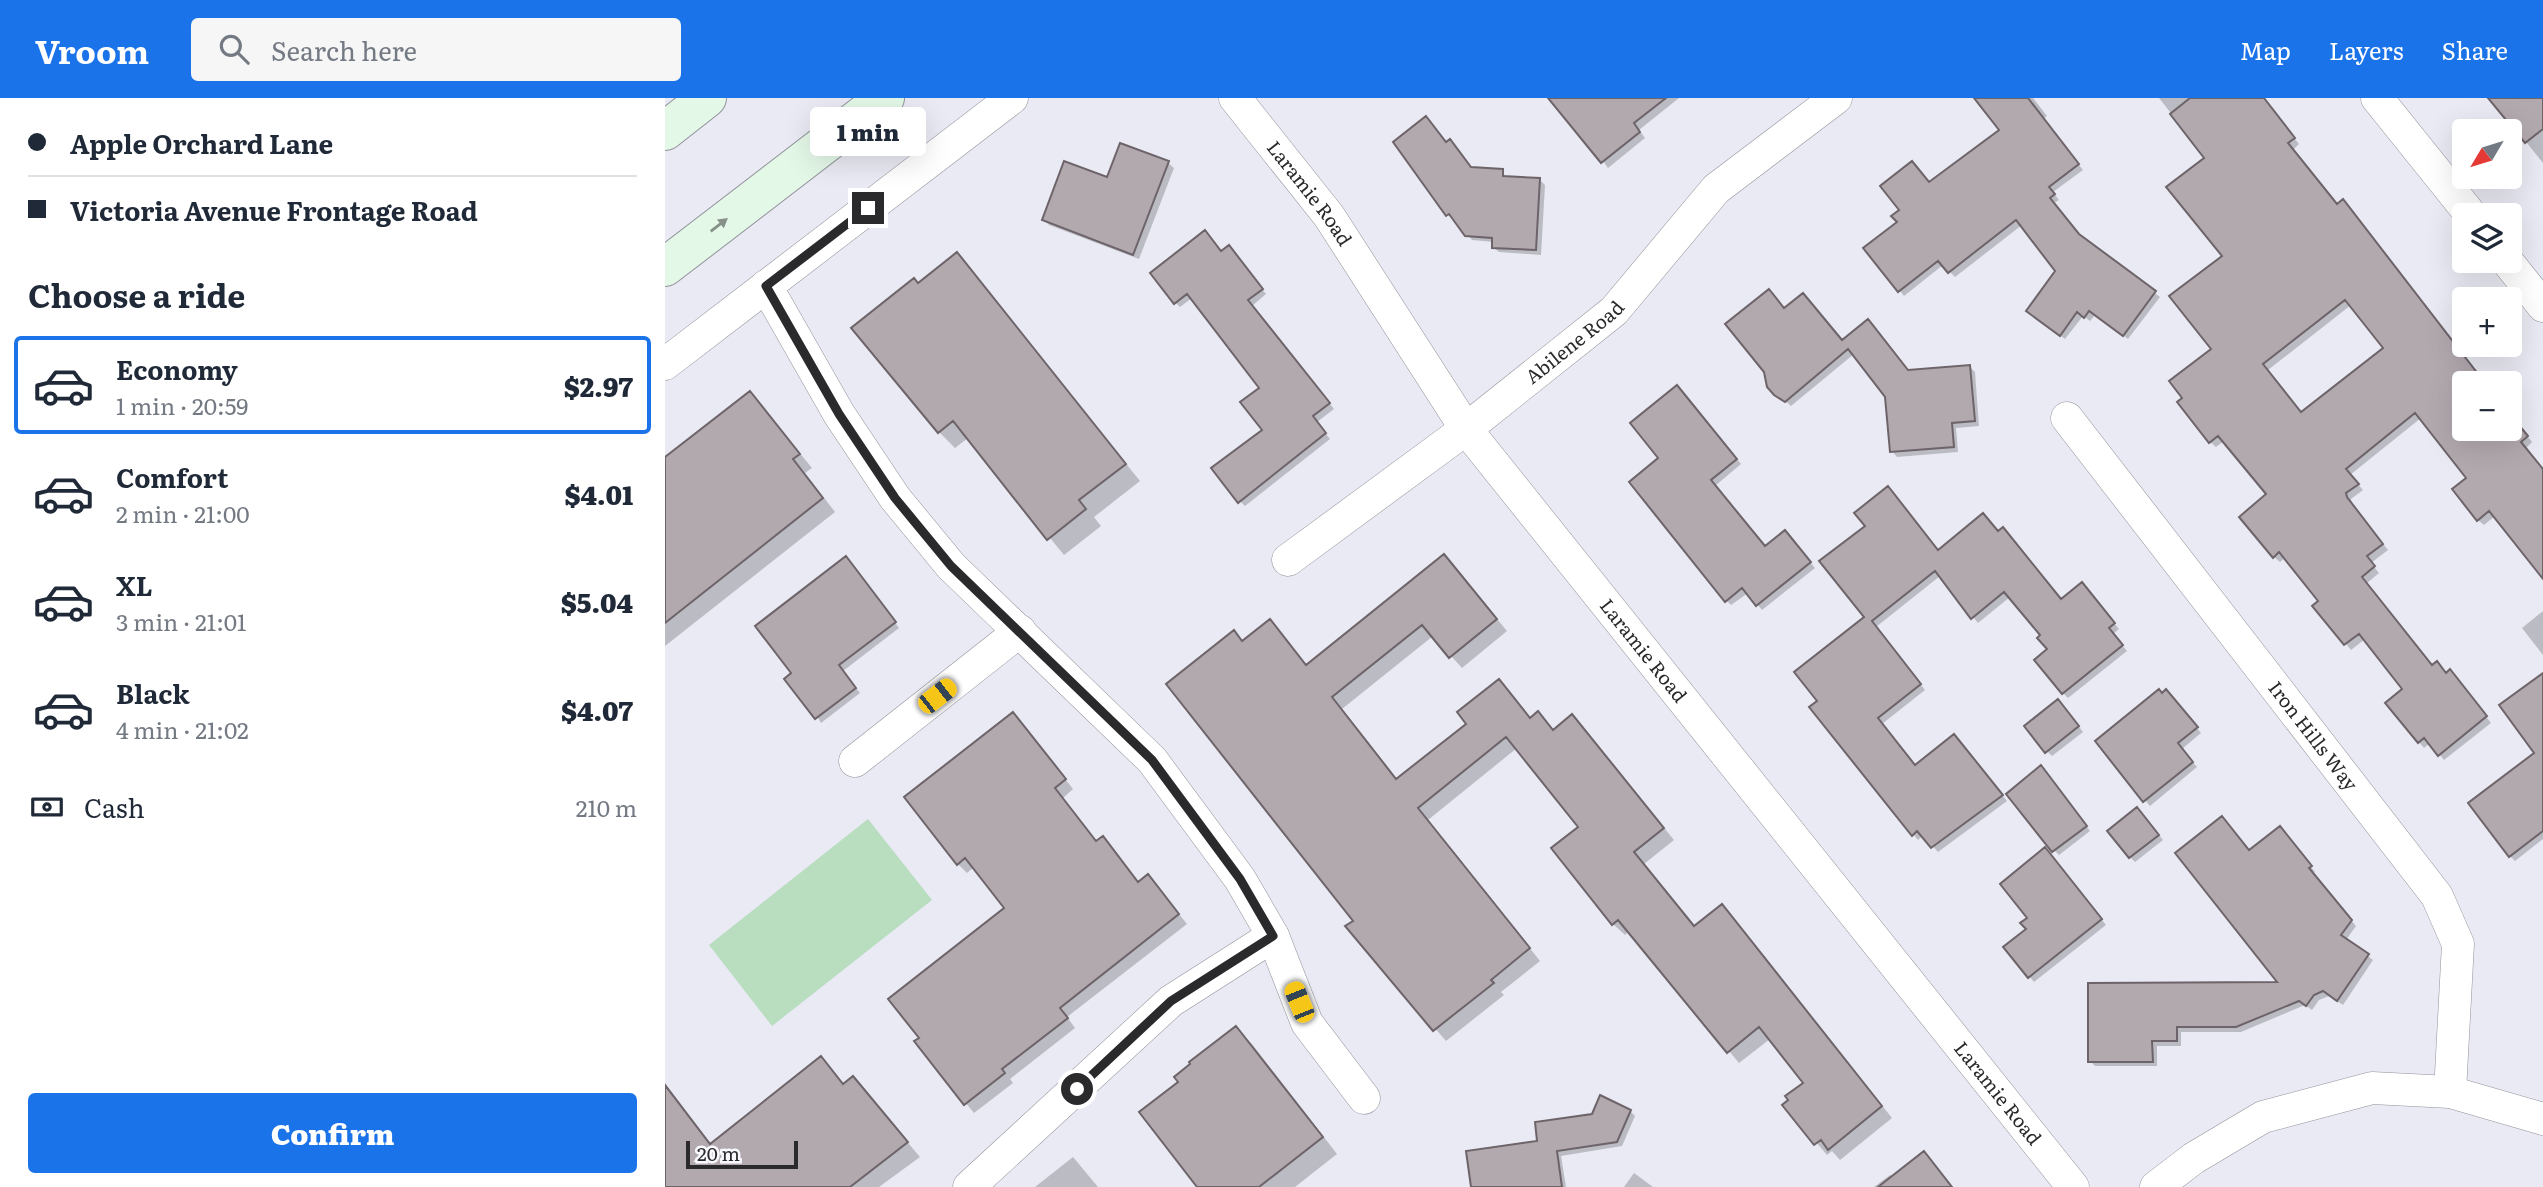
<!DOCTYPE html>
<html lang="en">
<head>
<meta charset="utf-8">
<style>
  :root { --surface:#fff; --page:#f6f6f7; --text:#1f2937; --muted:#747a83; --line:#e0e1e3; --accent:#1a73e8 }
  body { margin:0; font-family:Literata,serif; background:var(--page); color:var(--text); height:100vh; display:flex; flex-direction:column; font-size:26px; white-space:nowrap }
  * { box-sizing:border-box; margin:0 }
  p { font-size:23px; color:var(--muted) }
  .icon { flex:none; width:38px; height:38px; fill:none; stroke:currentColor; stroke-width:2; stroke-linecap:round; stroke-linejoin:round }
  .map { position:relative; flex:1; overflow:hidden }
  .panel { display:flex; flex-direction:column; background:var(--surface); width:665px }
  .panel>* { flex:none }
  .guide { display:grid; align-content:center; height:154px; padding:0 28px; background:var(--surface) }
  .needle { width:46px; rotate:232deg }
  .buttons { position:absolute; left:1787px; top:21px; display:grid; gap:14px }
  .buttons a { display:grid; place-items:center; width:70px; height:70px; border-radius:7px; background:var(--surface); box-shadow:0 7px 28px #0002; font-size:35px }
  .scale { position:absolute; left:21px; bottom:18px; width:112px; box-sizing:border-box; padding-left:7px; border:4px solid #2a2a2d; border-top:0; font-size:19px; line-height:24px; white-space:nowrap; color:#2a2a2d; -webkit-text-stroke:5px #f8f8fe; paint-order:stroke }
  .end { position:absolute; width:32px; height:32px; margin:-16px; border:9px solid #2a2a2d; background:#fff; box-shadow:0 0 0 4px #fff }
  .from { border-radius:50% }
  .bubble { position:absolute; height:49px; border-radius:7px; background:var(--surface); box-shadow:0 7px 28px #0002; font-size:23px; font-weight:800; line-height:49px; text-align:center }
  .car { position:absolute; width:21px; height:42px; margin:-21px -10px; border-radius:9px; box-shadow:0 0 5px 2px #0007; background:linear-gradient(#f5c518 24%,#345 0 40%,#f5c518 0 76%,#345 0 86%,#f5c518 0) }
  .guide b { display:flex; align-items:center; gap:24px; height:66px; font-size:26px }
  .guide b+b { border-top:2px solid var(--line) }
  .guide i { width:18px; height:18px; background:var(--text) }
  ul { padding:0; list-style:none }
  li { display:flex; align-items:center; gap:21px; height:98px; margin:0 14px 10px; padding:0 14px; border:4px solid transparent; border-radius:7px }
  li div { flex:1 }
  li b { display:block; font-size:26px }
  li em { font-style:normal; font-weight:800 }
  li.selected { border-color:var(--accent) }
  li>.icon { width:63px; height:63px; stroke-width:1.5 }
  h2 { padding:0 28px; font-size:32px; line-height:84px }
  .pay { display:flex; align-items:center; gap:18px; height:77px; padding:0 28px; font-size:26px }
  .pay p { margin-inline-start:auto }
  .button { display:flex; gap:14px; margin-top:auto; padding:14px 28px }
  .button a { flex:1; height:80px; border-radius:7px; background:var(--accent); color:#fff; font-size:28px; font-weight:800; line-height:80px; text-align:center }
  header { display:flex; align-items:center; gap:42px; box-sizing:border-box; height:98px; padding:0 35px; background:var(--accent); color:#fff }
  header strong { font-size:33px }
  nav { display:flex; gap:38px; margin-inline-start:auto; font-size:24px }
  .search { width:490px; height:63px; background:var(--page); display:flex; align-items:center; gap:18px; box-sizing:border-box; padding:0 24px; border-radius:7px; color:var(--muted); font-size:26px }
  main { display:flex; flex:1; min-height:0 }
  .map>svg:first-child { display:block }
</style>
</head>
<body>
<header>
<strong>Vroom</strong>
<div class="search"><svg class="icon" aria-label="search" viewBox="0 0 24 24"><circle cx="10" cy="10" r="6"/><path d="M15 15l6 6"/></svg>Search here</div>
<nav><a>Map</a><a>Layers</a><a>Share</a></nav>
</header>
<main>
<section class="panel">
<div class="guide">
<b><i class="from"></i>Apple Orchard Lane</b>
<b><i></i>Victoria Avenue Frontage Road</b>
</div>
<h2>Choose a ride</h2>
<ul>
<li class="selected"><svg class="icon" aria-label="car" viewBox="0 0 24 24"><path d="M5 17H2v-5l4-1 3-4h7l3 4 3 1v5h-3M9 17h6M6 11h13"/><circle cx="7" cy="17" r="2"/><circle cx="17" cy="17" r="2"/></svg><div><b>Economy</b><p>1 min · 20:59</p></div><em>$2.97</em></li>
<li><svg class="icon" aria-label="car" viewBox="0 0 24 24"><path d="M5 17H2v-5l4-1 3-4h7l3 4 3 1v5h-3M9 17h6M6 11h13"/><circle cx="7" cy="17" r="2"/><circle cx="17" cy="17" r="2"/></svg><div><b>Comfort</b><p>2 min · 21:00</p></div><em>$4.01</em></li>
<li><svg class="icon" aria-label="car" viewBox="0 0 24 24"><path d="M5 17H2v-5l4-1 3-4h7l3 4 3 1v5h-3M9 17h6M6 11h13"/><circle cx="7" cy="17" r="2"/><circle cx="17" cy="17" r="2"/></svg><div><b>XL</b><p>3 min · 21:01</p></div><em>$5.04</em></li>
<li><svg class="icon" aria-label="car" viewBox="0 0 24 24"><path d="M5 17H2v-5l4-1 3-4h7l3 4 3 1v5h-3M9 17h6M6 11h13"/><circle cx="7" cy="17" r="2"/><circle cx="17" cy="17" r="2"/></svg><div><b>Black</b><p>4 min · 21:02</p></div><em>$4.07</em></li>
</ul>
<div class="pay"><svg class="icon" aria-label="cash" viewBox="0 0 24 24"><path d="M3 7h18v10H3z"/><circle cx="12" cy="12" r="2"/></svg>Cash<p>210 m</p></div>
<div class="button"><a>Confirm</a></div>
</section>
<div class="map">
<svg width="1878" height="1089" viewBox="0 0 1878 1089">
  <rect width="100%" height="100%" fill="#eaeaf4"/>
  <path fill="#b8ddbf" d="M203,721L267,802L107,928L44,847Z"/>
  <path fill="#0003" fill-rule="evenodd" d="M894,0H1014L974,32L980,40L943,70Z
    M1330,0H1368L1382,18L1378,21L1418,72L1388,94L1394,102L1389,105L1416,140L1495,199L1463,241L1430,217L1425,223L1418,218L1400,241L1368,217L1392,173L1357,127L1290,179L1278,167L1239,198L1201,150L1234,124L1265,86L1336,32Z
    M1494,0H1598L1634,46L1628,52L1673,108L1684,109L1821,285H1799V331H1844V315L1867,344L1860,351L1878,373V478L1830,418L1819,427L1813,422L1804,380L1756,320L1685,377L1698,392L1686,401L1687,407L1723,452L1706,465L1714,475L1702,485L1768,569L1791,579L1826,625L1779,662L1765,645L1759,650L1754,644L1739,591L1700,541L1686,552L1650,508L1655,504L1621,459L1615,464L1609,459L1604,396L1559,343L1551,349L1545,344L1520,300L1548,251L1559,158L1541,60ZM1686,207L1720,250L1637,316L1603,272Z
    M1836,0H1878V65L1834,10Z
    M782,46L807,70L837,73L842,80L875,82L880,87L876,157L834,154L828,149L829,144L807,142L790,120L783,117Z
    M456,47L503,65L509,70L474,161L384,127L379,122L443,82Z
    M569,154L601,196L587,208L669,311L652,324L665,341L580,408L575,403L600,333L596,290L527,200L515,209L510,204L557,155Z
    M292,156L475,383L429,419L436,428L399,457L303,340L290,350L274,334L254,187Z
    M1120,212L1177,244L1244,274L1305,269L1310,274L1314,328L1291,330L1293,354L1232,359L1227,353L1222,298L1189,256L1126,308L1109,293Z
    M1017,294L1076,366L1050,388L1100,450L1125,439L1150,470L1097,512L1083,495L1066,507L1061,502L995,360Z
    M85,295L147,370L140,375L170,414L0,548V361Z
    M1274,454L1397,503L1422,492L1454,531L1448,536L1462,553L1403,600L1398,595L1378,538L1345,499L1313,525L1275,478L1211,529L1260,592L1217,626L1251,669L1294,644L1342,703L1273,754L1258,737L1253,742L1248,736L1154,604L1201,520Z
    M186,466L234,530L178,573L195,595L156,625L129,576Z
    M790,470L842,533L797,570L768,538L677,611L733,682L845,595L866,621L873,615L889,633L918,630L1009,742L979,766L1030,829L1068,820L1227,1020L1175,1062L1167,1053L1162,1057L1120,1008L1140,985L1105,941L1074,965L964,833L960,837L948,826L916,729L852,650L763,722L875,863L836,894L839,897L781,943L683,829L690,823L578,544L605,524L642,568Z
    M1878,513V557L1857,530Z
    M1497,597L1506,598L1536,635L1517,651L1532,669L1485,708L1432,644Z
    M1398,608L1418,634L1387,658L1382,653Z
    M357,626L408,691L398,700L432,744L438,740L474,785L483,778L522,826L402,919L410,930L345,981L348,985L309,1015L251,944L341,811L309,769L302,775L293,766L241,700Z
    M1878,664V741L1850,763L1845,758Z
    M1381,675L1425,733L1394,757L1389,752Z
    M1477,716L1498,742L1470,764L1465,759Z
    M1619,735L1650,774L1647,776L1691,828L1681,842L1708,862L1678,907L1664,898L1654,902L1647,912L1640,907L1576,934H1516V948H1492V968H1430L1425,963L1616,886L1584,754Z
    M1384,756L1441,827L1369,884L1341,849L1363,831Z
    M571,930L587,946L672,1056L630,1089H534L515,985Z
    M156,961L180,987L188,980L255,1059L214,1089H0V986L47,1047Z
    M965,1013L970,1018L957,1048L896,1058L901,1089H808L874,1045Z
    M408,1059L433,1089H370Z
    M969,1075L988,1089H959Z
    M1225,1077L1228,1079L1286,1089H1209Z"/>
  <path fill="#b2a9af" stroke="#6d6469" stroke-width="2" fill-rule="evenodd" d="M883,0H1001L969,25L975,34L936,65Z
    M1309,0H1363L1414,66L1384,89L1390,96L1385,100L1414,136L1491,193L1458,238L1424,213L1419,220L1412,214L1395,238L1361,213L1390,173L1351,122L1283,175L1273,163L1233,194L1198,150L1232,124L1226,118L1234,112L1215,88L1247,63L1264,84L1334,32Z
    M1525,0H1599L1630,40L1623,45L1672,106L1678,101L1820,285H1799V331H1844V315L1863,338L1856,344L1878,371V481L1824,413L1812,423L1787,391L1801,380L1750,315L1681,371L1694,386L1681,395L1682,399L1718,446L1702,458L1710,468L1697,479L1767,567L1772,563L1781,575L1785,571L1822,618L1773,658L1759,640L1753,645L1720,605L1737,591L1694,536L1679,547L1647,508L1653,503L1614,454L1608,460L1574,419L1601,396L1553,338L1544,345L1512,304L1517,300L1504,283L1546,251L1504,198L1557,158L1501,89L1539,60L1505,16ZM1680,202L1718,250L1636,314L1598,266Z
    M1823,0H1878V31L1860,45Z
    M761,18L781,44L785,41L806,69L838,71V78L875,80L871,152L827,150V140L800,138L784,116L781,118L728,44Z
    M455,45L504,63L468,157L377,122L399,63L442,79Z
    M540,132L556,153L564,147L598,191L583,202L665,305L648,318L661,335L573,405L546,370L597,332L575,304L594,290L522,196L509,206L485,175Z
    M292,154L461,366L414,402L421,411L382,442L288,323L273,335L186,230L249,180L253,185Z
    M1104,191L1119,210L1138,195L1177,242L1203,221L1243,272L1305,267L1310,323L1287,325L1289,349L1225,354L1220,299L1183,251L1120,304L1109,297L1102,289L1099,274L1060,226Z
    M1012,287L1072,361L1046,382L1100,448L1120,432L1146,464L1091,508L1077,490L1060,504L964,384L993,360L965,325Z
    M85,293L135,356L128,361L158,400L0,525V359Z
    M1223,388L1273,452L1318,415L1333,433L1338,429L1396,501L1417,484L1450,525L1444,530L1458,547L1397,596L1369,562L1382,551L1372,540L1375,537L1339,494L1306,521L1270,473L1207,523L1256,586L1213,620L1250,667L1289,636L1338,697L1266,750L1252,733L1247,738L1144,609L1152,603L1129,574L1199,519L1154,463L1200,428L1189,415Z
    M779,456L832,521L784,560L757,527L667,599L731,681L801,626L792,614L834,581L865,620L873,613L888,632L907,616L999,730L969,754L1029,828L1057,806L1217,1008L1163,1052L1156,1042L1149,1047L1117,1007L1123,1002L1120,998L1138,985L1094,929L1062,955L953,822L947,827L886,750L913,729L841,639L753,710L865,850L826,882L829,885L768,933L680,828L688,823L501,586L569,532L577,543L605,521L641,567Z
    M181,458L231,524L174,567L191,590L150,621L119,581L126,575L90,528Z
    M1878,575V733L1844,759L1803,705L1869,655L1834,607Z
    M1494,591L1497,595L1501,591L1533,629L1513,645L1528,664L1478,704L1430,643Z
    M1393,601L1414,628L1380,655L1359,628Z
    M348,614L401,681L390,690L431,743L438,738L473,784L483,776L514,816L395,910L403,920L337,971L340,975L299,1007L249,943L254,940L223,901L339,810L300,760L292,767L239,699Z
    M1376,667L1422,728L1387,754L1341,696Z
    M1472,709L1494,737L1464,760L1442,733Z
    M1557,718L1584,752L1615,728L1647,768L1644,770L1687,822L1676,837L1704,856L1672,903L1658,893L1649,897L1641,908L1634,903L1571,929H1512V943H1487L1488,964H1423V885L1612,884L1510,755Z
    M1380,749L1437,821L1363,880L1338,849L1361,831L1355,825L1362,820L1335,786Z
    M571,928L658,1039L594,1089H532L474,1014L513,984L509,979L525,966L524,964Z
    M156,958L178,986L188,978L243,1044L185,1089H0V987L45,1046Z
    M935,997L966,1012L952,1044L892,1053L897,1089H806L801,1053L872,1043L870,1024L927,1016Z
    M1259,1053L1287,1089H1213Z"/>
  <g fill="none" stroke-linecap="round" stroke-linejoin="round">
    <defs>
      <g id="minor">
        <path id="s1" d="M570,0L664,118L801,331L1408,1089"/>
        <path d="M1712,0L1806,117"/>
        <path d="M1842,163L1878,208"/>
        <path d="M101,188L174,316L230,400L286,468L487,662L575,781L608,838L642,925L699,1000"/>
        <path d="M0,266L347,0"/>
        <path id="s2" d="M1402,320L1772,798L1793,846L1785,994"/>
        <path id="s3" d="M623,462L801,331L949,213L1051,91L1171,0"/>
        <path d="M190,663L355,533"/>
        <path d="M304,1089L506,903L608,838"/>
        <path d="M1491,1089L1529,1060L1598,1019L1707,990L1785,994L1878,1021"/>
      </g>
      <path id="secondary" d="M0,33L42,0
        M0,169L220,0"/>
    </defs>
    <use href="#minor" stroke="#92929b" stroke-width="33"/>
    <use href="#secondary" stroke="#92929b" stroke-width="40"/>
    <use href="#minor" stroke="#fff" stroke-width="32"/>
    <use href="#secondary" stroke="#e4f8e8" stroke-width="38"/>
  </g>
  <defs><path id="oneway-solid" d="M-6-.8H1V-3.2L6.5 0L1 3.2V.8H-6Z" transform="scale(1.75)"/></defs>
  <use fill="#87918a" href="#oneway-solid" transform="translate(54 127) rotate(-38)"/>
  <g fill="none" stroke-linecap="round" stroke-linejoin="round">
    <path stroke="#2a2a2d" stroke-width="9" d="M203,110L101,188L174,316L230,400L286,468L487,662L575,781L608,838L506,903L412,991"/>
  </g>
  <g text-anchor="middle" stroke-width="5" stroke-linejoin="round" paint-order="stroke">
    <g font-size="19" fill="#2a2a2d" stroke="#f8f8fe">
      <text dy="7" stroke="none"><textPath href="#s1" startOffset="121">Laramie Road</textPath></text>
      <text dy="7" stroke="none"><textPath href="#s3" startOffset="360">Abilene Road</textPath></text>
      <text dy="7" stroke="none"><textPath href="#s1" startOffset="688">Laramie Road</textPath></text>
      <text dy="7" stroke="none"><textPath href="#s2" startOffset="402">Iron Hills Way</textPath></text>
      <text dy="7" stroke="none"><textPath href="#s1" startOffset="1255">Laramie Road</textPath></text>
    </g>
  </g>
</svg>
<div class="buttons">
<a><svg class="needle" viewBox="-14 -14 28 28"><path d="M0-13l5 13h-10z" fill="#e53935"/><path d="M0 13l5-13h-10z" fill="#747a83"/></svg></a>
<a><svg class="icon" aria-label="layers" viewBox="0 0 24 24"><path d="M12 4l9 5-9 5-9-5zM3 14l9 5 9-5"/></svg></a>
<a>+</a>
<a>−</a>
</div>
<div class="scale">20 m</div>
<i class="end from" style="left:412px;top:991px"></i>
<i class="end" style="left:203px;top:110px"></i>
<div class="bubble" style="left:145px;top:9px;width:116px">1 min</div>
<i class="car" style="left:272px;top:598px;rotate:52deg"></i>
<i class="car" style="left:634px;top:904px;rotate:338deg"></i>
</div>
</main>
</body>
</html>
